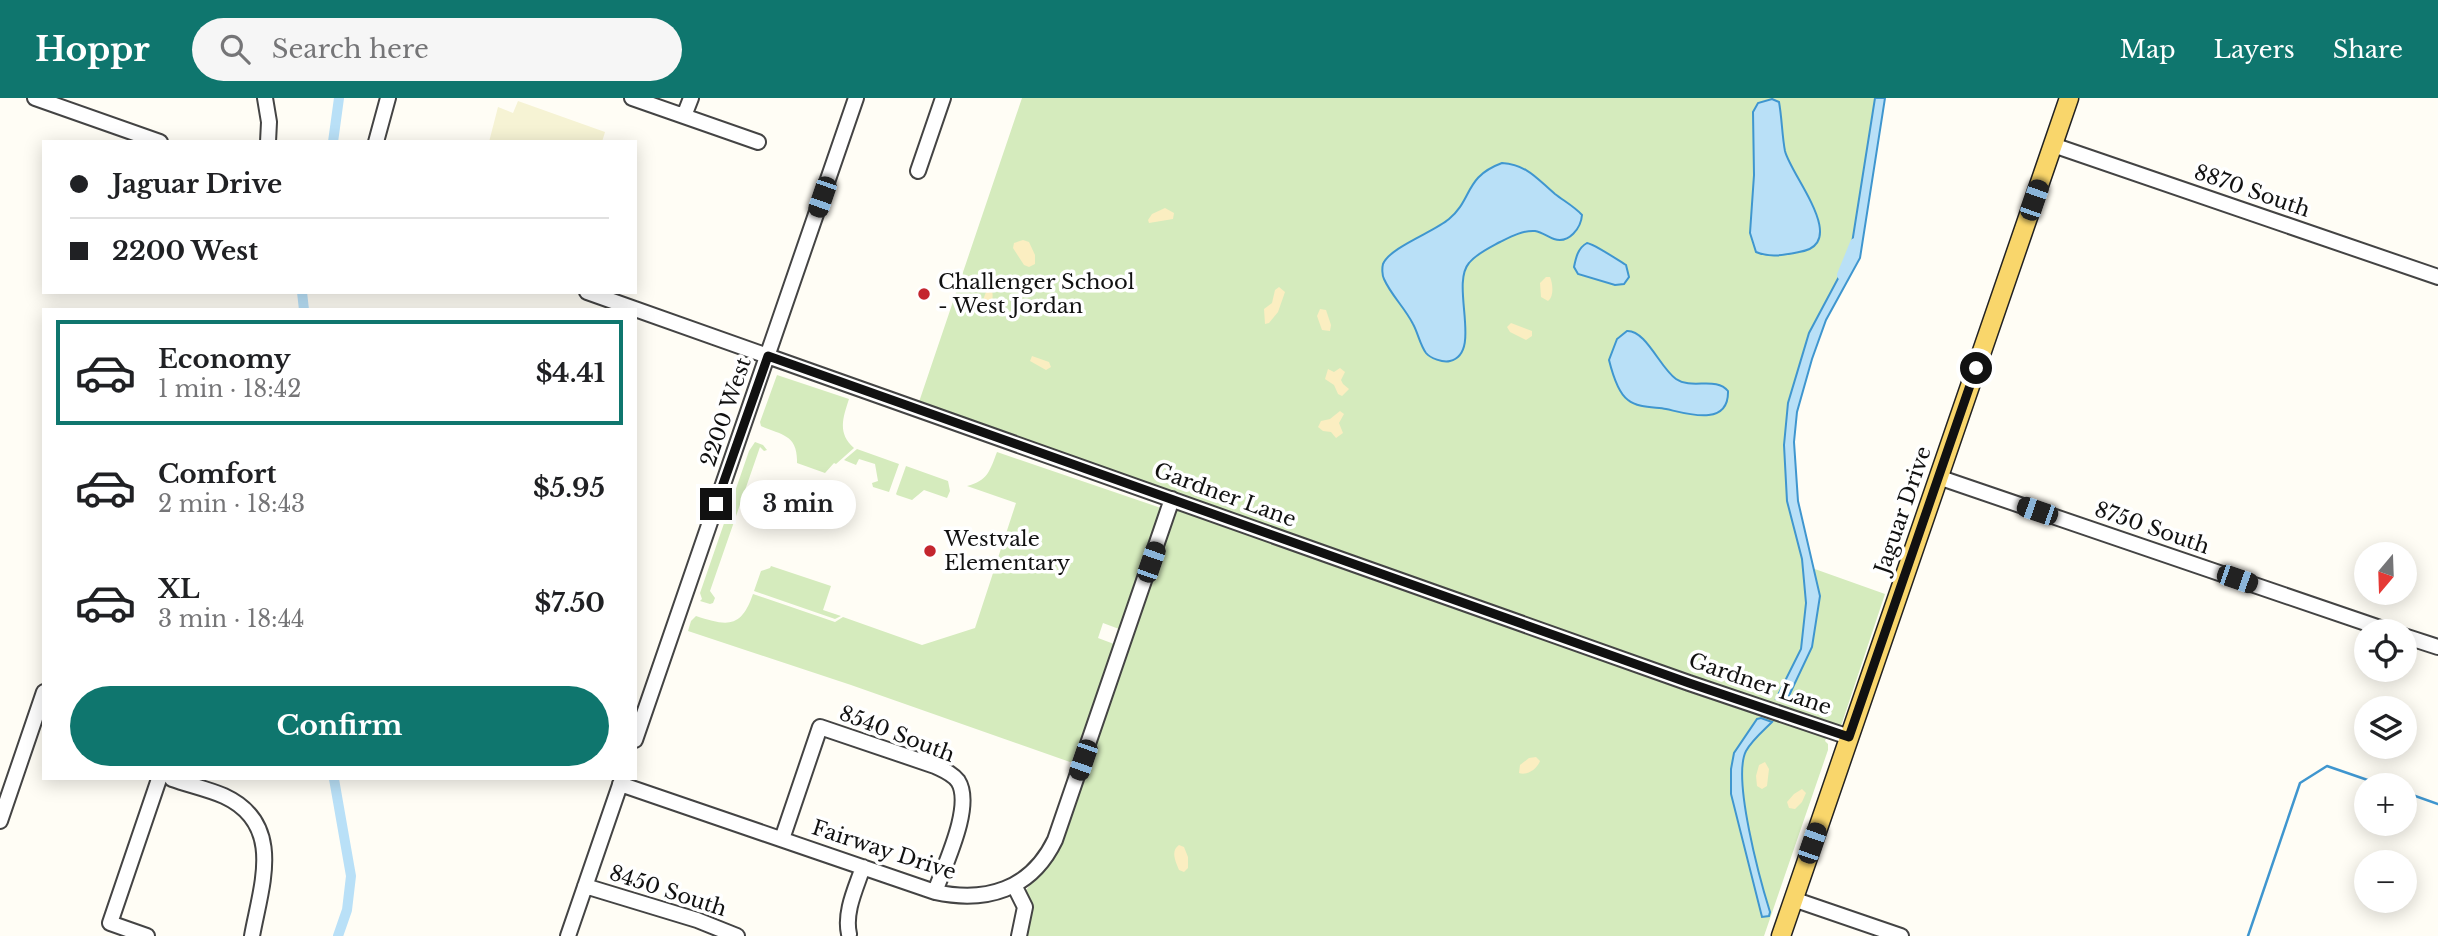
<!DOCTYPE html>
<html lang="en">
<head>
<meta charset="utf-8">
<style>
  :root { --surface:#fff; --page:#f6f6f6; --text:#202124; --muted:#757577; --line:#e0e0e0; --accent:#0f766e }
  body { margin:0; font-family:"Libre Baskerville",serif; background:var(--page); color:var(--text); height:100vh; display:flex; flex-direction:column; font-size:26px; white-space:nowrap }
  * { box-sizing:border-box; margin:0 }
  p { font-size:23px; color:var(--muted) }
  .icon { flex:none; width:38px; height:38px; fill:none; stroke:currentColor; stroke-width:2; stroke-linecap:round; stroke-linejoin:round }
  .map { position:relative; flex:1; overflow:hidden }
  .panel { position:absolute; left:42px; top:210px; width:595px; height:472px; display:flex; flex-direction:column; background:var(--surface); border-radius:0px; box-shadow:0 4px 18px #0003 }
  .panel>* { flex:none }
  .hud { position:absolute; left:42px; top:42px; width:595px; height:154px; border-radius:0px; box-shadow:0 4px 18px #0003; display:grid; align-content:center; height:154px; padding:0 28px; background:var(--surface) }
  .needle { width:46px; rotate:199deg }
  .buttons { position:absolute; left:2354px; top:444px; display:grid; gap:14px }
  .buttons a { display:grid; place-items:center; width:63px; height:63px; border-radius:50%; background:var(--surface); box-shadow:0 4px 18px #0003; font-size:35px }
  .end { position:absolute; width:32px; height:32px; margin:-16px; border:9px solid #111; background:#fff; box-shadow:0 0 0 4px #fff }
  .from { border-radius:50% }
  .bubble { position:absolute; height:49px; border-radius:24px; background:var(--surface); box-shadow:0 4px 18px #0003; font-size:23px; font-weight:700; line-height:49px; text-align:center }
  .car { position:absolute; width:21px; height:42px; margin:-21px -10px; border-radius:9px; box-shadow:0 0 5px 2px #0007; background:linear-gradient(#222 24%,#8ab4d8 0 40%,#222 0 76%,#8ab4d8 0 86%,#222 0) }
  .hud b { display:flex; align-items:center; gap:24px; height:66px; font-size:26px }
  .hud b+b { border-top:2px solid var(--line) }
  .hud i { width:18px; height:18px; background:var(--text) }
  ul { padding:12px 0 0; list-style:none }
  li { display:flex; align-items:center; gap:21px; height:105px; margin:0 14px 10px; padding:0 14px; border:4px solid transparent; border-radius:0px }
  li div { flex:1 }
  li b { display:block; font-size:26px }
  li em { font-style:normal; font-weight:700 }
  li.selected { border-color:var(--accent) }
  li>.icon { width:63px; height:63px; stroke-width:1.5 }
  .cta { display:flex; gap:14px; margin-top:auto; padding:14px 28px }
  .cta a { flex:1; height:80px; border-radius:42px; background:var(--accent); color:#fff; font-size:28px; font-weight:700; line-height:80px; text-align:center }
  header { display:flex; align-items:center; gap:42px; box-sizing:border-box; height:98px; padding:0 35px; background:var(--accent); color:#fff }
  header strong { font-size:33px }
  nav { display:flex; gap:38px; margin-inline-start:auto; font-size:24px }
  .search { width:490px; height:63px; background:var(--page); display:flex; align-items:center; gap:18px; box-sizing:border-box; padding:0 24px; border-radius:38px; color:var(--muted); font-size:26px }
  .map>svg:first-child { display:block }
</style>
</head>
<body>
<header>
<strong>Hoppr</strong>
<div class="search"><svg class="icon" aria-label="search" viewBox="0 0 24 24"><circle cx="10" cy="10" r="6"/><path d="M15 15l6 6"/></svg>Search here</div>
<nav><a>Map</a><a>Layers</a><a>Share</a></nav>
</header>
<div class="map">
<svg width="2438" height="838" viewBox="0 0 2438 838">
  <rect width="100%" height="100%" fill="#fffdf5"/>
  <path fill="#f6f3d4" d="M518,3L605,34L602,44H489L498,9L513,15Z"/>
  <path fill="#d5ebbd" d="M1022,0H1885L1860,160L1826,221L1812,261L1797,314L1794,344L1798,403L1812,470L1885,496L1841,628L1832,626L1825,643L1828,646V652L1764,838H1025L1031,817L1026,792L1053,758L1125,563L1175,412L1180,413L1184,402L919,304Z
    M777,277L849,301C843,320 837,335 854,350L836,366L834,365L825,375L797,365C798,336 781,337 761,328L760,324Z
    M755,344L763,347L767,352L764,353L760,349L710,493L715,500L713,505L710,506L700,503L702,501L700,495L749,353Z
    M857,351L899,366L889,394L873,389L872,385L878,383L875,366L859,361L856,367L844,362Z
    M997,354L1161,410L1119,531L1103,525L1098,540L1114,546L1074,663L1070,664L851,587L688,533L691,523L696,518C727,528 741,531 753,496L835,524L843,519L922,547L975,530L1016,405L967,388C988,383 990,372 997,354Z
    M906,368L948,383L950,393L947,400L924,392L912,402L897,397L896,396Z
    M771,468L831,488L823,512L841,518L835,521L754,493L761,473L770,470Z"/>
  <path fill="#fbeec1" d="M1165,110L1174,115L1173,121L1149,125L1148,122L1152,116Z
    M1023,142L1029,144L1035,157V166L1029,169L1024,167L1013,150L1014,145Z
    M981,177H986C991,183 995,198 991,205L983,202L986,194L980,182Z
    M1546,179H1550C1553,186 1554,199 1548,203L1541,199L1540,185Z
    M1279,189L1285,194L1278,214L1269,225L1265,226L1264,211L1272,205L1275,192Z
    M1320,211L1326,212L1331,227L1330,233L1322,232L1317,218Z
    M1511,225L1532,233V238L1526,242L1510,234L1507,229Z
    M1032,258L1049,264L1051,269L1046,272L1030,263Z
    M1340,270L1345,274L1341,282L1343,286L1349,291L1342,298L1338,296L1334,287L1325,281L1328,271L1334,274Z
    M1340,313L1344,316L1339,325L1343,335L1336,340L1331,334L1323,333L1318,329L1321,323L1330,321Z
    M1536,659L1540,663C1537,671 1527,678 1519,675L1520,667L1529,660Z
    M1765,664L1769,671L1767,688L1762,691L1757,688L1756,678L1759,667Z
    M1802,691L1806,695L1802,704L1795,711L1789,710L1787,704L1794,696Z
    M1179,747L1184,749L1188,759V770L1184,774L1179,772C1176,764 1170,753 1179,747Z"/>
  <path fill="#b9e0f7" stroke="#3f96cf" stroke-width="2" d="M1875,0H1885L1860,160L1826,222L1812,261L1797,314L1794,344L1798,403L1820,498L1812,549L1786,604L1776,601L1801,551L1806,505L1802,461L1787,403L1784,347L1788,305L1809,235L1850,158Z
    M1772,1L1779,4C1782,20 1782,38 1785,53C1791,78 1851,146 1799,154C1784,157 1770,160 1756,154L1750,135L1754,77L1753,14L1758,5Z
    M1502,65C1528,67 1537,81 1555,96C1564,103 1575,109 1582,117C1581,130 1569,146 1554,141C1548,139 1542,134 1535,133C1523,132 1510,139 1500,144C1489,150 1476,156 1469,165C1450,187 1483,255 1450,263C1443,265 1430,260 1426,255C1420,247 1418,235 1413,226C1405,210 1391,197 1384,181C1382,177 1382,170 1383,166C1390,149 1434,134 1449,121C1473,101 1464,79 1502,65Z
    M1587,145C1594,146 1618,162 1626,167L1629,179L1624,186L1615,187L1578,176L1574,169C1576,159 1578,150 1587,145Z
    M1627,233C1646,232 1660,270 1676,281C1692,292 1716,278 1728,293C1729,330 1685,315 1666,311C1654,309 1638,310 1628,302C1618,295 1612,274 1609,262L1617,241Z
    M1761,620L1772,624C1763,633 1752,642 1746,653C1732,680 1760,782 1770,814L1769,818L1762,819L1731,696V671L1734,655L1757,621Z"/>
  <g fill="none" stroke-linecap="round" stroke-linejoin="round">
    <path stroke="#3f96cf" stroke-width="2.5" d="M2404,694L2438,706
      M2248,838L2300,685L2327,668L2385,688"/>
    <path stroke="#b9e0f7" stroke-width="10" d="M333,44L339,0
      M1842,177L1855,145
      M302,194L304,212
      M334,681L351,778L347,812L338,838"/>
    <defs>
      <path id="minor" d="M35,0L160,44
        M265,0L269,24L268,44
        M632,0L758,44
        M684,18L691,0
        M376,44L388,0
        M2053,47L2438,179
        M918,73L943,0
        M587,194L1689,585L1849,639
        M1938,379L2392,534
        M2404,538L2438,549
        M635,642L856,0
        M172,681C189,687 208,691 224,698C285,726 261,788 252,838
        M620,686L935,794C986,805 1031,792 1055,742L1172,401
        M0,723L44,594
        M782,741L820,629L935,668C943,672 952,675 958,683C974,708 944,768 935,794
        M1014,787L1025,809L1019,838
        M585,788L697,822L737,838
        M1793,801L1901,838
        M849,836C844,814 856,790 863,769
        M147,838L110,825L159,681
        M568,838L622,681"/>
      <path id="major" d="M1781,838L2069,0"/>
    </defs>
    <use href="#minor" stroke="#444" stroke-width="18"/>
    <use href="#major" stroke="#222" stroke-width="21"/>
    <use href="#minor" stroke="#fff" stroke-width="14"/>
    <use href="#major" stroke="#f9d66b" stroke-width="18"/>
  </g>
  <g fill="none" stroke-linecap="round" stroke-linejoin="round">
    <path stroke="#111" stroke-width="9" d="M716,406L768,258L1689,585L1849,639L1976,270"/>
  </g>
  <g fill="#c4262e" stroke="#fff" stroke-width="2.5">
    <circle cx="924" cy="196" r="7"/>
    <circle cx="930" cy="453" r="7"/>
  </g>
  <g text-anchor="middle" stroke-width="7" stroke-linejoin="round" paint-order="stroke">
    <g font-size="21" fill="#111" stroke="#fff">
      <text transform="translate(2252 93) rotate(19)" y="7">8870 South</text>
      <text transform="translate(726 314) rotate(-71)" y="7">2200 West</text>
      <text transform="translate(1225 397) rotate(20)" y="7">Gardner Lane</text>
      <text transform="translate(1903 412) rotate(-71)" y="7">Jaguar Drive</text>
      <text transform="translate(2152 430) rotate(19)" y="7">8750 South</text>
      <text transform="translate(1760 586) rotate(19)" y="7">Gardner Lane</text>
      <text transform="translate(897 636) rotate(21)" y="7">8540 South</text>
      <text transform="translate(884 752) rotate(18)" y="7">Fairway Drive</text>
      <text transform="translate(668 793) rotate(18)" y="7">8450 South</text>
    </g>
    <g font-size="21" fill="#111" stroke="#fff" text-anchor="start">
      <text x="938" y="191">Challenger School<tspan x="938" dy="24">- West Jordan</tspan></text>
      <text x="944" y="448">Westvale<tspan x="944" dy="24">Elementary</tspan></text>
    </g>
  </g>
</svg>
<div class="buttons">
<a><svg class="needle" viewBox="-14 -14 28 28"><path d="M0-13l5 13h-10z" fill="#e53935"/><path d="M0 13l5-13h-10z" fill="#757577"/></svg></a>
<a><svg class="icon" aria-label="locate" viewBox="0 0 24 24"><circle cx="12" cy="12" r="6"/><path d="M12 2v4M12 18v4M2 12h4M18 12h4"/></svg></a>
<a><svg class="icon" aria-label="layers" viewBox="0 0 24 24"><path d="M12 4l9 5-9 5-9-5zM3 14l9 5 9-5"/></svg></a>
<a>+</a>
<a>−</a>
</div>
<i class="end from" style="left:1976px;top:270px"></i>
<i class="end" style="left:716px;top:406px"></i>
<div class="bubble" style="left:740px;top:382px;width:116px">3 min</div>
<i class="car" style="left:822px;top:99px;rotate:199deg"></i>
<i class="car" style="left:2034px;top:102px;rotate:19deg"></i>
<i class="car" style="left:2037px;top:413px;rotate:289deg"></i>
<i class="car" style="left:1151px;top:464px;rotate:19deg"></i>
<i class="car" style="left:2237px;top:481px;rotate:109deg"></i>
<i class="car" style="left:1083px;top:662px;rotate:199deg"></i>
<i class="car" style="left:1812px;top:745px;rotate:19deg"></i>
<div class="hud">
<b><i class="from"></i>Jaguar Drive</b>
<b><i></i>2200 West</b>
</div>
<section class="panel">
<ul>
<li class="selected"><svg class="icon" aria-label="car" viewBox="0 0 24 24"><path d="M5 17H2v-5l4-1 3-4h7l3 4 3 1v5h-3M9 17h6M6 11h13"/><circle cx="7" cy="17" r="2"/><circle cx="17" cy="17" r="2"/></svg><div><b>Economy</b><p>1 min · 18:42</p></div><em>$4.41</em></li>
<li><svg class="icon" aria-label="car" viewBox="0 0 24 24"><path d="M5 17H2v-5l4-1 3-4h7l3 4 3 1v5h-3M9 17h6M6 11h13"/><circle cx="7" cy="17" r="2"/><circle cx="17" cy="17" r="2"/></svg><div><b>Comfort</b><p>2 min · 18:43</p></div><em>$5.95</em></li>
<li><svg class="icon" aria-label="car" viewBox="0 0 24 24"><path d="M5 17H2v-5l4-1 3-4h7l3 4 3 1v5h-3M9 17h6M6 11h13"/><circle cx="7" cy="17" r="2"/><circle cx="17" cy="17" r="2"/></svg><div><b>XL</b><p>3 min · 18:44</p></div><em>$7.50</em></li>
</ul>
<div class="cta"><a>Confirm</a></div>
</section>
</div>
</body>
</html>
